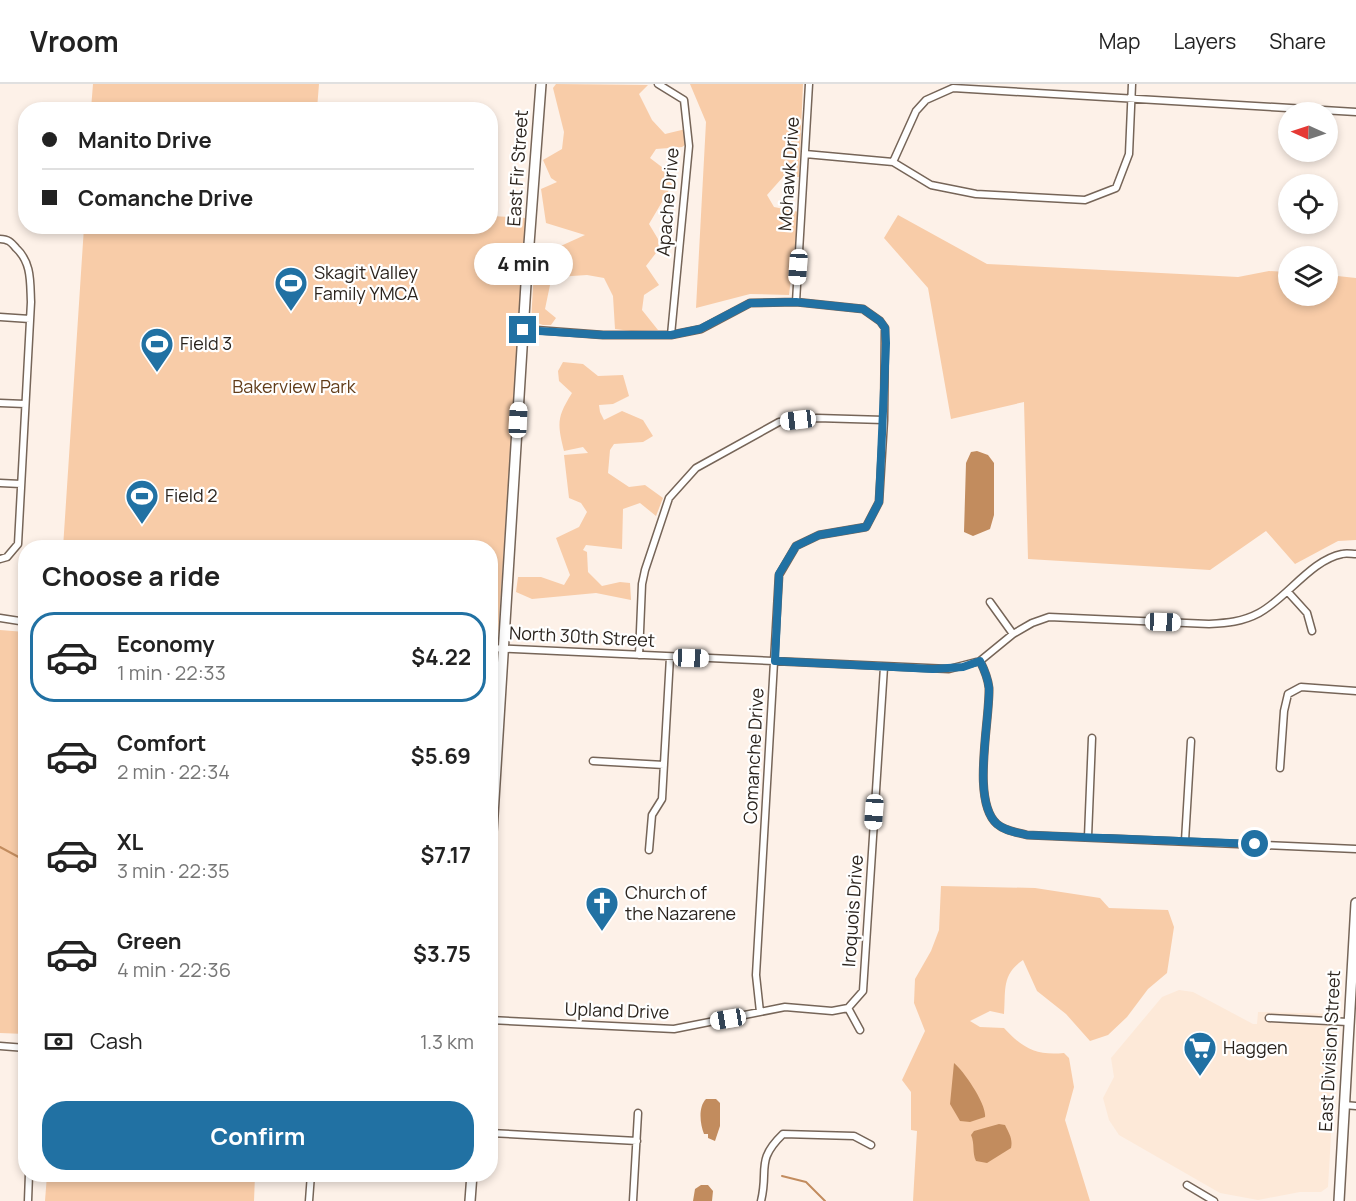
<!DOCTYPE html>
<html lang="en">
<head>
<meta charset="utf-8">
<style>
  :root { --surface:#fff; --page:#f2f2f2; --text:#222; --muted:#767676; --line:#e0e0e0; --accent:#2171a3 }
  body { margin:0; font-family:Manrope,sans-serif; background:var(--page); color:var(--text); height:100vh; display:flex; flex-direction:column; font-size:22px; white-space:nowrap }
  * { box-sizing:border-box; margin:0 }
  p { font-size:20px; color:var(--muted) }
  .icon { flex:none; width:33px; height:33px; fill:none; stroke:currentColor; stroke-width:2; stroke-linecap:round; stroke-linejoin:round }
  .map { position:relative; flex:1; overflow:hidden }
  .drawer { position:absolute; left:18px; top:456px; width:480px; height:642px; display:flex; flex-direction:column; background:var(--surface); border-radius:24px; box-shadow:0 3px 9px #0003 }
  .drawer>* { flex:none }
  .banner { position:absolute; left:18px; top:18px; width:480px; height:132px; border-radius:24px; box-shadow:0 3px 9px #0003; display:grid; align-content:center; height:132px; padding:0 24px; background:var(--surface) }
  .needle { width:39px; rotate:273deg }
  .buttons { position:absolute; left:1278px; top:18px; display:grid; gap:12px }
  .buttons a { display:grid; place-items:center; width:60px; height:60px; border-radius:50%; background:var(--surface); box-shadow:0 3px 9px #0003; font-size:30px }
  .end { position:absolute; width:27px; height:27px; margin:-14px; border:8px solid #2171a3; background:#fff; box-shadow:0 0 0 3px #fff }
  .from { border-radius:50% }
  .bubble { position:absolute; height:42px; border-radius:21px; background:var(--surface); box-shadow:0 3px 9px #0003; font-size:20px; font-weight:700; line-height:42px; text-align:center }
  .car { position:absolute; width:18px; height:36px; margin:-18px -9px; border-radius:8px; box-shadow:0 0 4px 2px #0007; background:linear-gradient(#fff 24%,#345 0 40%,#fff 0 76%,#345 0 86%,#fff 0) }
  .banner b { display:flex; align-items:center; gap:21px; height:57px; font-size:22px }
  .banner b+b { border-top:2px solid var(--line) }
  .banner i { width:15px; height:15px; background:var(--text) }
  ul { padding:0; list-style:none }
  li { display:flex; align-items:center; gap:18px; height:90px; margin:0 12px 9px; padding:0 12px; border:3px solid transparent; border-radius:24px }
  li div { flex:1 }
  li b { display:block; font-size:22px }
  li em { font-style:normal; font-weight:700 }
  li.on { border-color:var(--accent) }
  li>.icon { width:54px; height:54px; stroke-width:1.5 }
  h2 { padding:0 24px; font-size:27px; line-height:72px }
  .pay { display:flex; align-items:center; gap:15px; height:66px; padding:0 24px; font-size:22px }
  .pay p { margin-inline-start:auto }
  .button { display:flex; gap:12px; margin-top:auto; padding:12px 24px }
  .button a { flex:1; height:69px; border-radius:24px; background:var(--accent); color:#fff; font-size:24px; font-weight:700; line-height:69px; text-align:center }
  header { display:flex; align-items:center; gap:36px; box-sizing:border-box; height:84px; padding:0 30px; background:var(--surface); border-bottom:2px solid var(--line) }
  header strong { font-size:28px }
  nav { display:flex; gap:33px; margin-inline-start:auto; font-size:21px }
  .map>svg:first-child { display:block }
</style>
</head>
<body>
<header>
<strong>Vroom</strong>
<nav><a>Map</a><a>Layers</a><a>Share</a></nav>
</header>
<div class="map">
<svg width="1356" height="1117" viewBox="0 0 1356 1117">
  <rect width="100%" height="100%" fill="#fdf1e8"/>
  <path fill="#fde9d8" d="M1179,906L1193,908L1253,940H1257L1258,928L1338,930L1328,1103L1321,1108H1300L1258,1116L1220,1109L1119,1051L1109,1036L1103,1014L1114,993L1111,974L1162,913Z"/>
  <path fill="#f8cca8" d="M93,0H319L317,25H91Z
    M556,0L648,1L639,10L652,36L665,50L690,44L691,57L682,63L656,65L650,74L667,87L672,101L649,140L658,155L659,165L646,182L659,201L644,211L642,226L658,246L631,247L615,245L613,212L604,194L587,191L557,193L550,201L545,225L556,234L551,241H543L531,237L535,171L554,165L585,151L546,139L541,105L557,98L551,94L543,76L562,65L564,48L553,4Z
    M690,0H803L799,93H783L767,111L774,123L799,128L789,211L750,210L696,224L706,38Z
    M898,131L987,180L1238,193L1269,187L1288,188V212H1328V191L1356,194V456L1338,457L1295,480L1266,447L1210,486L1028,475L1024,318L951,335L928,204L884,154Z
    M491,132L526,134L498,552L492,557H490V464H63L84,143L490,142Z
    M563,278L583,280L598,292L623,291L629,312L613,320L599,321L600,328L604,336L622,327L643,336L653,352L643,358L614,360L610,366L608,389L629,403L645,401L663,414L656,432L640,419L623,425L622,465L586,461L583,466L587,468L588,488L602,502L620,498L630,499L631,516L596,509L532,515L516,508L518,493H541L564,501L570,491L556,454L579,443L587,428L581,419L569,414L564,371L588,369L583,363L564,367C557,339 557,333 572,309L559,297L558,287Z
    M0,546L25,548V950L0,949Z
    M941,802L1035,804L1100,814L1109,824L1168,826L1174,843L1167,889L1148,905L1127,933L1108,951L1090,957L1066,930L1037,907L1023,876C1001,891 1006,907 1004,930L990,927L970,937L980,943L1004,944C1022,964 1037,972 1064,969L1069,974L1074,1003L1065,1036L1090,1117H913L917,1047L911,1046V1008L902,996L925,947L914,919L915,895L931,867L939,846Z
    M47,1091H255L254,1117H45Z"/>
  <path fill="#c28c5e" d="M977,367L988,371L994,379V431L990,445L973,452L964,448L966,379L971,368Z
    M954,979C964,987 987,1021 985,1033L970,1038L960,1037L950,1020Z
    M706,1015H716L720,1019V1042L715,1057L708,1054V1050H704C700,1040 698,1023 706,1015Z
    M999,1040L1005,1041C1009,1049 1013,1055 1011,1064L987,1079L976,1077C972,1069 975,1060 971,1051L974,1047Z
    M701,1101H708L713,1107L712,1117H693L695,1105Z"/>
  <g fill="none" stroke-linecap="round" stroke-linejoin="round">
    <path stroke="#c28c5e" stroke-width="2" d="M0,763L26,777
      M782,1092L806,1098L825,1117"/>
    <defs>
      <path id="street" d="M658,0L684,16L689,62L671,251
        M805,70L893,78L931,101L976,110L1085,116L1116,104L1129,70L1132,0
        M893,78L916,27L926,16L953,4L1356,28
        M0,155C8,155 11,158 16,164C32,179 30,198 31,218L18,460L7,473L0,475
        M796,218L809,0
        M0,233L30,235
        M523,245L603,251H671L701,245L750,219L796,218L863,225L880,237L885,244L884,336L879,418L866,443L819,451L796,462L779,491L756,891L760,928
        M0,319L25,320
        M0,399L21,400
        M1288,508L1307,529L1312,547
        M990,518L1013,550
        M0,534L26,538
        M490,564L949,585L980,577L1013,550L1032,539L1049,533L1209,540C1227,539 1242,538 1259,529C1287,514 1311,476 1342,470C1346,469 1352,470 1356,470
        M639,571L642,500L645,486L669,414L696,384L779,338L817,334L884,336
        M980,577C984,585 988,595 989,604C990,637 971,717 997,740C1005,747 1016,748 1027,751L1356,765
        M593,677L664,681
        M1280,684L1284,627L1288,610L1301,603L1356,607
        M1088,753L1092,654
        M1185,757L1191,657
        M649,766L652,731L662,715L670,573
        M848,924L863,907L884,583
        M848,924L860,946
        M1269,934L1348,938
        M490,936L674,945L785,923L832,927L848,924
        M0,962L26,964
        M1344,1021L1356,1022
        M490,1049L637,1057
        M1187,1101L1214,1117
        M28,1117L29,1090
        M309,1117L311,1090
        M633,1117L638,1029
        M761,1117C769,1085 755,1077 783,1050L854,1052L871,1061"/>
      <path id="secondary" d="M490,780L526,200L541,0
        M470,1117L472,1090
        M1339,1117L1356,819"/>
    </defs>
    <use href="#street" stroke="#766558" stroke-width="9"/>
    <use href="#secondary" stroke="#766558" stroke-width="12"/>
    <use href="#street" stroke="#fff" stroke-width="6"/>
    <use href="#secondary" stroke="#fff" stroke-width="9"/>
  </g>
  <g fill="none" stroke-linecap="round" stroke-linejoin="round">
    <path stroke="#2171a3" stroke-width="8" d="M523,246L603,251H671L700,245L750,219L796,218L863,225L880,237L885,244L886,259L879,418L866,443L819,451L796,462L779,490L775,577L933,585L963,583L980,577C984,585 988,595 989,604C990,637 971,717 997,740C1005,747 1016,748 1027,751L1255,760"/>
  </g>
  <defs>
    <symbol id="stadium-pin" viewBox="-11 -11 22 30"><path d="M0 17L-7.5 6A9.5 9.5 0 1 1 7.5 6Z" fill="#2171a3" stroke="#fff"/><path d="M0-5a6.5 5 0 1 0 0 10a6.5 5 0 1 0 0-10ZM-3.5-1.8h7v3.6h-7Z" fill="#fff"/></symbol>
    <symbol id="church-pin" viewBox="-11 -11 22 30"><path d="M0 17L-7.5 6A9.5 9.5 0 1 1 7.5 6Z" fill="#2171a3" stroke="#fff"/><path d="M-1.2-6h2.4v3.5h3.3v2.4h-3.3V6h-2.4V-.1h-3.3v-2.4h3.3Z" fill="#fff"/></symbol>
    <symbol id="supermarket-pin" viewBox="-11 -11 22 30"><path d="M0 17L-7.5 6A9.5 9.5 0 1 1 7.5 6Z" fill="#2171a3" stroke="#fff"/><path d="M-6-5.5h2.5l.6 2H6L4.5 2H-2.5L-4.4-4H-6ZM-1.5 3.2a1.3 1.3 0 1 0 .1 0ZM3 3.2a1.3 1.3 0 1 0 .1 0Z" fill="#fff"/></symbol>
  </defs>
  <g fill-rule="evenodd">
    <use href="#stadium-pin" x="272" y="180" width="38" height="52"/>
    <use href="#stadium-pin" x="138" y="241" width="38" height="52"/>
    <use href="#stadium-pin" x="123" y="393" width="38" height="52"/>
    <use href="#church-pin" x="583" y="800" width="38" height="52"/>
    <use href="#supermarket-pin" x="1181" y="945" width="38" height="52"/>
  </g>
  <g text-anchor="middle" stroke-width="4.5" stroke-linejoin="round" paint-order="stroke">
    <g font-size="18" fill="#2b241e" stroke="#fff">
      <text transform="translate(518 84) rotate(-86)" y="6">East Fir Street</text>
      <text transform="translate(789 90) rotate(-86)" y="6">Mohawk Drive</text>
      <text transform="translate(668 118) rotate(-85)" y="6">Apache Drive</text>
      <text transform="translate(582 553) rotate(3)" y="6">North 30th Street</text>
      <text transform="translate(754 672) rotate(-87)" y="6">Comanche Drive</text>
      <text transform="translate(853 827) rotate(-86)" y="6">Iroquois Drive</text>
      <text transform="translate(617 927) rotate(2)" y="6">Upland Drive</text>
      <text transform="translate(1330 967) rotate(-87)" y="6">East Division Street</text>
    </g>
    <g font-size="18" fill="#2b241e" stroke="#fff" text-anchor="start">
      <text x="314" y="195">Skagit Valley<tspan x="314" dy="21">Family YMCA</tspan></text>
      <text x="180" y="266">Field 3</text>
      <text x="165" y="418">Field 2</text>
      <text x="625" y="815">Church of<tspan x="625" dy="21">the Nazarene</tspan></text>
      <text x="1223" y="970">Haggen</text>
    </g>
    <g font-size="18" fill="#623d1a" stroke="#fff">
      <text x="294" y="309">Bakerview Park</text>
    </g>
  </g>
</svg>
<div class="buttons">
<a><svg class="needle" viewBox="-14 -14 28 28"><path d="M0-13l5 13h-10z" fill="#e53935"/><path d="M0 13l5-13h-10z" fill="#767676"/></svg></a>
<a><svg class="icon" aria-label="locate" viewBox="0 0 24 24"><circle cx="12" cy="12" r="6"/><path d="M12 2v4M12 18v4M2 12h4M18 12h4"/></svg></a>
<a><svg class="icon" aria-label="layers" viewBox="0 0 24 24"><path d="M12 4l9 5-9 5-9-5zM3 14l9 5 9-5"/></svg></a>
</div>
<i class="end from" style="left:1255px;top:760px"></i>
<i class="end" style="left:523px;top:246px"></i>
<div class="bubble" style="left:474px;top:159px;width:99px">4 min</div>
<i class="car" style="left:798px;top:183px;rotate:184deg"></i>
<i class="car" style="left:518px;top:336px;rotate:3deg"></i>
<i class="car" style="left:798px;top:336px;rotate:263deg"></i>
<i class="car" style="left:1163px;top:538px;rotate:92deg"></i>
<i class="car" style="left:691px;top:574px;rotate:92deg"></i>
<i class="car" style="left:874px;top:728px;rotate:184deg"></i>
<i class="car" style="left:728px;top:935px;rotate:260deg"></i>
<div class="banner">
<b><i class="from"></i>Manito Drive</b>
<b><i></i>Comanche Drive</b>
</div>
<section class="drawer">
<h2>Choose a ride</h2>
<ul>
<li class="on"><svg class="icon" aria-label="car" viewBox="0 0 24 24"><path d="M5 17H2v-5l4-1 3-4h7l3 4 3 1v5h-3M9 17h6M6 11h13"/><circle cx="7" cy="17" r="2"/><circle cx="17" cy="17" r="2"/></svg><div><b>Economy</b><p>1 min · 22:33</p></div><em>$4.22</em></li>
<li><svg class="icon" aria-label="car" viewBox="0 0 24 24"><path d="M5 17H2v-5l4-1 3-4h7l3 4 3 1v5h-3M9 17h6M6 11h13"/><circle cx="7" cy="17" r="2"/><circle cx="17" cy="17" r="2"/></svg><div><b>Comfort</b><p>2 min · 22:34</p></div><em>$5.69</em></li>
<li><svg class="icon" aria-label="car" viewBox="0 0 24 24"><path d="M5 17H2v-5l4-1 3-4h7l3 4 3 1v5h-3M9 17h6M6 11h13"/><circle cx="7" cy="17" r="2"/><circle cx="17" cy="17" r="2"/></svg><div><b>XL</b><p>3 min · 22:35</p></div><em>$7.17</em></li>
<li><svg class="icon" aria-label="car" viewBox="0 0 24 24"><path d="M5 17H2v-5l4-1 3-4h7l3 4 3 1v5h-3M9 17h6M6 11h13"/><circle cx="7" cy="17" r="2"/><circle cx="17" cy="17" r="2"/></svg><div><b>Green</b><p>4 min · 22:36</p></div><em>$3.75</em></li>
</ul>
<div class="pay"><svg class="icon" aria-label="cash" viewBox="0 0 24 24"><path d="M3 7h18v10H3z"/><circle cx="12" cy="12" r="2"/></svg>Cash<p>1.3 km</p></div>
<div class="button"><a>Confirm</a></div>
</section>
</div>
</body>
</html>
